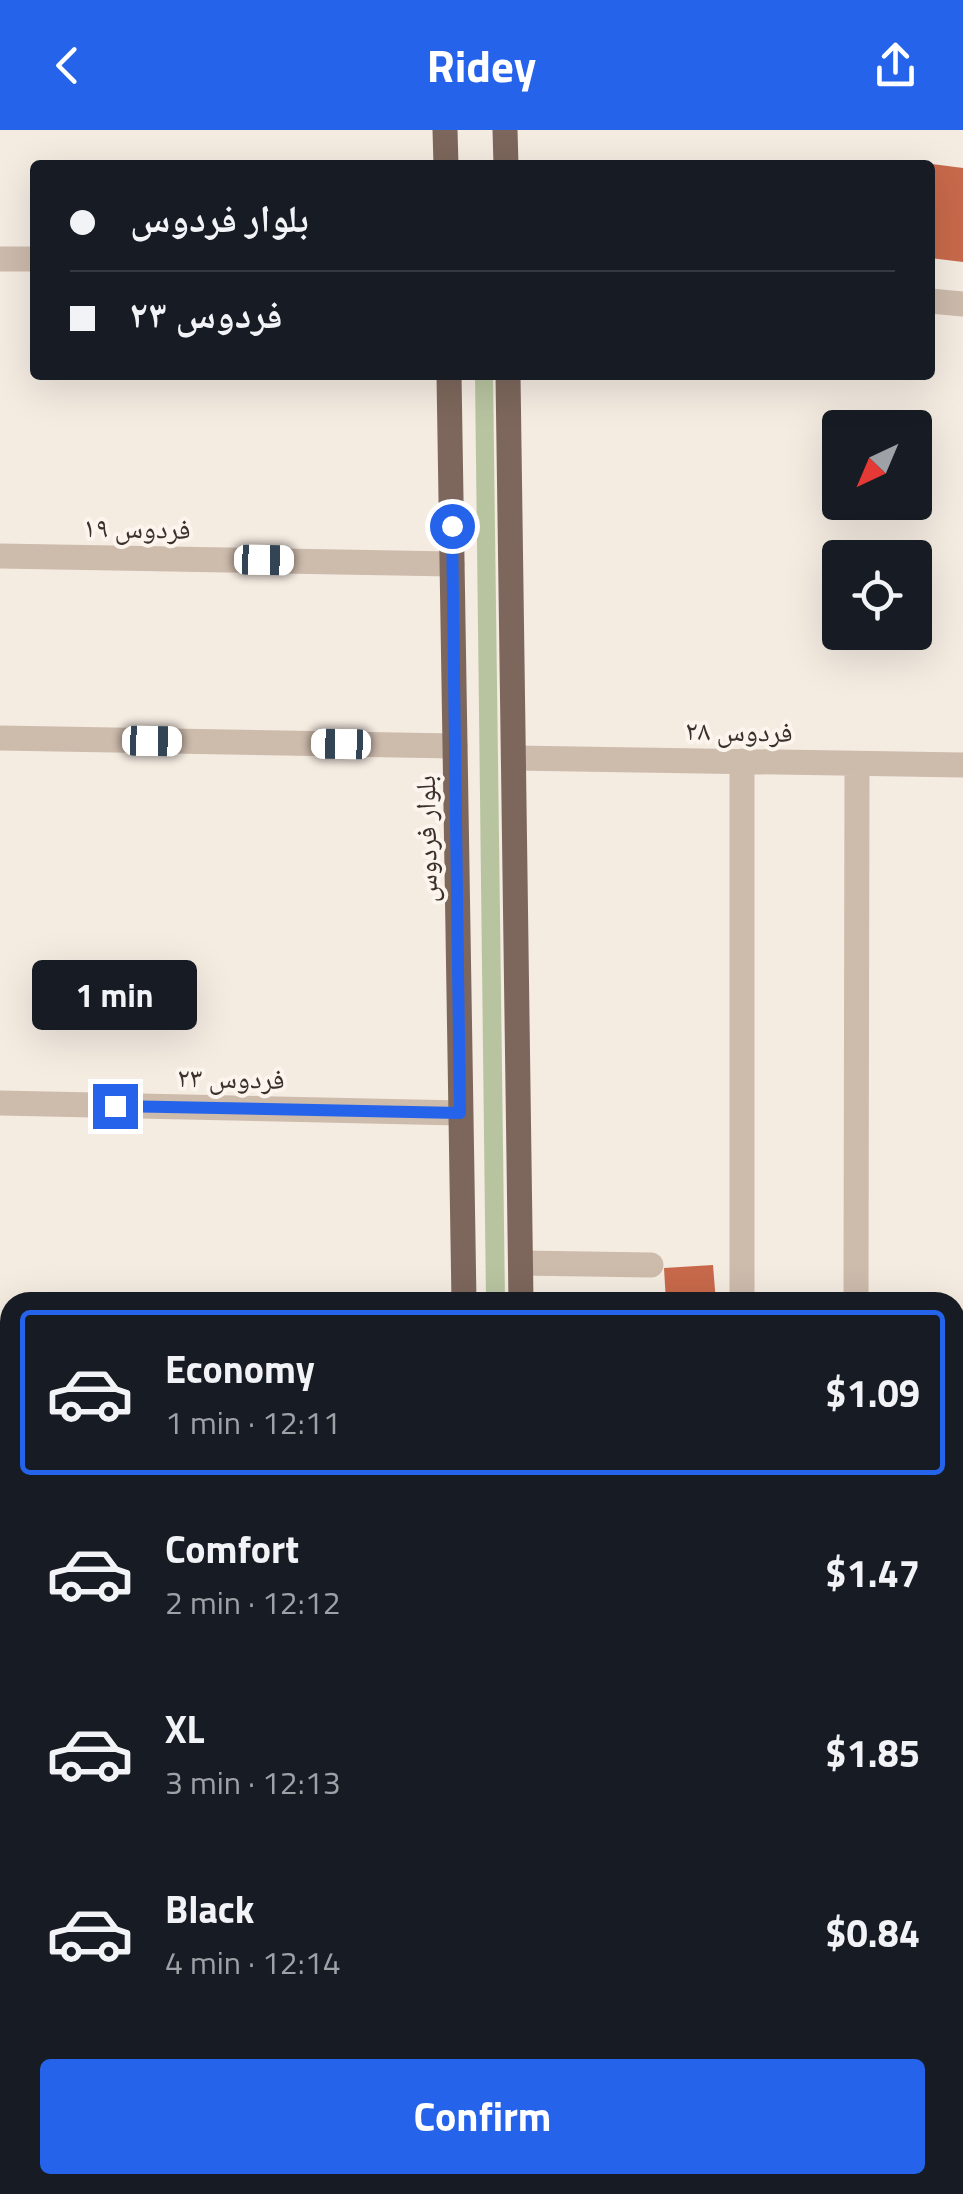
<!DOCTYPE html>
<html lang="en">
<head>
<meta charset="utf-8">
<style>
  :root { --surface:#171b24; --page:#20242c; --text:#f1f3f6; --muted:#9ea1a6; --line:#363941; --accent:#2563eb }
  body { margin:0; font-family:"Titillium Web","Noto Naskh Arabic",sans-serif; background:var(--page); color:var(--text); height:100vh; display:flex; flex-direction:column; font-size:38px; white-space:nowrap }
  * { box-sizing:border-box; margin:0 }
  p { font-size:32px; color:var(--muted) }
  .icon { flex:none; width:55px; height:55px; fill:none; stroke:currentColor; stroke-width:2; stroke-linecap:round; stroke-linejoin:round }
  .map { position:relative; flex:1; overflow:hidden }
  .drawer { position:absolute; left:0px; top:1162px; width:965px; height:902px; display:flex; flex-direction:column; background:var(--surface); border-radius:30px 30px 0 0; box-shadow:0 10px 40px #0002 }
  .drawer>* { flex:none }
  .top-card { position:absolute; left:30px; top:30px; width:905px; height:220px; border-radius:10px; box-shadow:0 10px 40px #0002; display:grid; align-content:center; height:220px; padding:0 40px; background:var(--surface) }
  .needle { width:65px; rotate:224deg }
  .buttons { position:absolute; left:822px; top:280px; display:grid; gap:20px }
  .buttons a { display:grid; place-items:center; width:110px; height:110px; border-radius:10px; background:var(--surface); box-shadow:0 10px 40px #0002; font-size:50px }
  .end { position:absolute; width:45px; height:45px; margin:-22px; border:12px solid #2563eb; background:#fff; box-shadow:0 0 0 5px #fff }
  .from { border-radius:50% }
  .bubble { position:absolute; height:70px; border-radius:10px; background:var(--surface); box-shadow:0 10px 40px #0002; font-size:32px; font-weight:700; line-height:70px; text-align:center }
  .car { position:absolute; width:30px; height:60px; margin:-30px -15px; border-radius:12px; box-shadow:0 0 8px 2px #0007; background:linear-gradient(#fff 24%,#345 0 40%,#fff 0 76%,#345 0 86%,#fff 0) }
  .top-card b { display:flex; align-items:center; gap:35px; height:95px; font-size:38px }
  .top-card b+b { border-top:2px solid var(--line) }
  .top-card i { width:25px; height:25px; background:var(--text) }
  ul { padding:18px 0 0; list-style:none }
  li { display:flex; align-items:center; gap:30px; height:165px; margin:0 20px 15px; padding:0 20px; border:5px solid transparent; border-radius:10px }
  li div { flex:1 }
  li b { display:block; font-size:38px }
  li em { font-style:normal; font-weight:700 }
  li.on { border-color:var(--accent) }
  li>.icon { width:90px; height:90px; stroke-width:1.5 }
  .action { display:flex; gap:20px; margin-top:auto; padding:20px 40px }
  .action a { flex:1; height:115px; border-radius:10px; background:var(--accent); color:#fff; font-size:40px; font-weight:700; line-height:115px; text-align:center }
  header { display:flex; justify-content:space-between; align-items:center; height:130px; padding:0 40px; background:var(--accent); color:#fff; font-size:45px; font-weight:700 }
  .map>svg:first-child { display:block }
</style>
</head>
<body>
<header><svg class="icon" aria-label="back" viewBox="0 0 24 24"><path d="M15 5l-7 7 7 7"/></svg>Ridey<svg class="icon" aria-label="share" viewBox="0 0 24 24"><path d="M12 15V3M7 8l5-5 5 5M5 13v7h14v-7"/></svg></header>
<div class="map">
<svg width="963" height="2064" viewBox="0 0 963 2064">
  <rect width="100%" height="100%" fill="#f4ebe1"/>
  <path fill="#b8c4a0" d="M475,245H493L505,1172H486Z"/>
  <path fill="#c8694b" d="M932,34L963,38V132L930,128Z
    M713,1135L716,1172H666L664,1138Z"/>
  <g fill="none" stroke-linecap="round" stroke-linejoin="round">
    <path stroke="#cdbbac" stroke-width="25" d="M0,129H35
      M930,171L963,174
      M0,426L452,434
      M0,608L455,616
      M514,628L963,635
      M742,631V1172
      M0,973L460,983
      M521,1133L651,1135
      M856,1172L857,634
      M955,1191H963
      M0,1299H10
      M955,1489H963
      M0,1627H10
      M955,1655H963
      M955,1927H963
      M0,1945L10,1946
      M838,2055V2064"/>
    <path stroke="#7d675c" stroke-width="25" d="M445,0L446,35
      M505,0L506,35
      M449,245L464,1172
      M508,245L521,1172
      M477,2055V2064
      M533,2055V2064"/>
  </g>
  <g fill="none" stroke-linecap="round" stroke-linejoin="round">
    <path stroke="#2563eb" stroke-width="12" d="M115,976L460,983L452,396"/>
  </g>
  <g text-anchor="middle" stroke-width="8" stroke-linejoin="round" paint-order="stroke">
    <g font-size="28" fill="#3b302b" stroke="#fbf5ee">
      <text transform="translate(137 398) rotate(1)" y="10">فردوس ۱۹</text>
      <text transform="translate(739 601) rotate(1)" y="10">فردوس ۲۸</text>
      <text transform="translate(426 709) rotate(-91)" y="10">بلوار فردوس</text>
      <text transform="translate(231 948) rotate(1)" y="10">فردوس ۲۳</text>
    </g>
  </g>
</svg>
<div class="buttons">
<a><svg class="needle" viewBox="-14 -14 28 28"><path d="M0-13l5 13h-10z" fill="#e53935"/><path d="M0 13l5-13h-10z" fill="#9ea1a6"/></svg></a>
<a><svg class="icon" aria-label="locate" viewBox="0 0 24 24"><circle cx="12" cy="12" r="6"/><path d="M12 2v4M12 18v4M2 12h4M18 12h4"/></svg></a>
</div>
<i class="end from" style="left:452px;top:396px"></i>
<i class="end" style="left:115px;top:976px"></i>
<div class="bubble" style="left:32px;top:830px;width:165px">1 min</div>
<i class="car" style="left:264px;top:430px;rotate:91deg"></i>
<i class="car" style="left:152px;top:611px;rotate:91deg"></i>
<i class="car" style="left:341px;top:614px;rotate:271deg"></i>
<div class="top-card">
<b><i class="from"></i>بلوار فردوس</b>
<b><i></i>فردوس ۲۳</b>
</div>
<section class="drawer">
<ul>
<li class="on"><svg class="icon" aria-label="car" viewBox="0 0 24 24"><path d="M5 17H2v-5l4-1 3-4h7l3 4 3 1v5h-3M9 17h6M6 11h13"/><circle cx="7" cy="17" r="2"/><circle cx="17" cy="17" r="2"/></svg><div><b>Economy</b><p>1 min · 12:11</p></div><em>$1.09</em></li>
<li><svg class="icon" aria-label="car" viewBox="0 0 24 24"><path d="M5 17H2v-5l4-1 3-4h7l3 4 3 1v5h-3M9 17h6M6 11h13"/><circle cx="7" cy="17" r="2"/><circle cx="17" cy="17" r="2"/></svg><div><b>Comfort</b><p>2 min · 12:12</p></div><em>$1.47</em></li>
<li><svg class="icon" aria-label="car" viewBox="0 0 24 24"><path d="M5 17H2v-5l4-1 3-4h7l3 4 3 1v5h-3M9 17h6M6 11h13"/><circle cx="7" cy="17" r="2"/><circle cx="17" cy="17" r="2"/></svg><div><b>XL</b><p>3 min · 12:13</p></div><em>$1.85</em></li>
<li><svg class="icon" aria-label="car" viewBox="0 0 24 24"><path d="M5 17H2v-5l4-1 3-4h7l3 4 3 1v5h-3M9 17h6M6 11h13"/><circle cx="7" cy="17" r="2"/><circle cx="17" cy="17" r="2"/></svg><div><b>Black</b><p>4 min · 12:14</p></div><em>$0.84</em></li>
</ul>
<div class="action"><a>Confirm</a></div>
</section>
</div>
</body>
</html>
